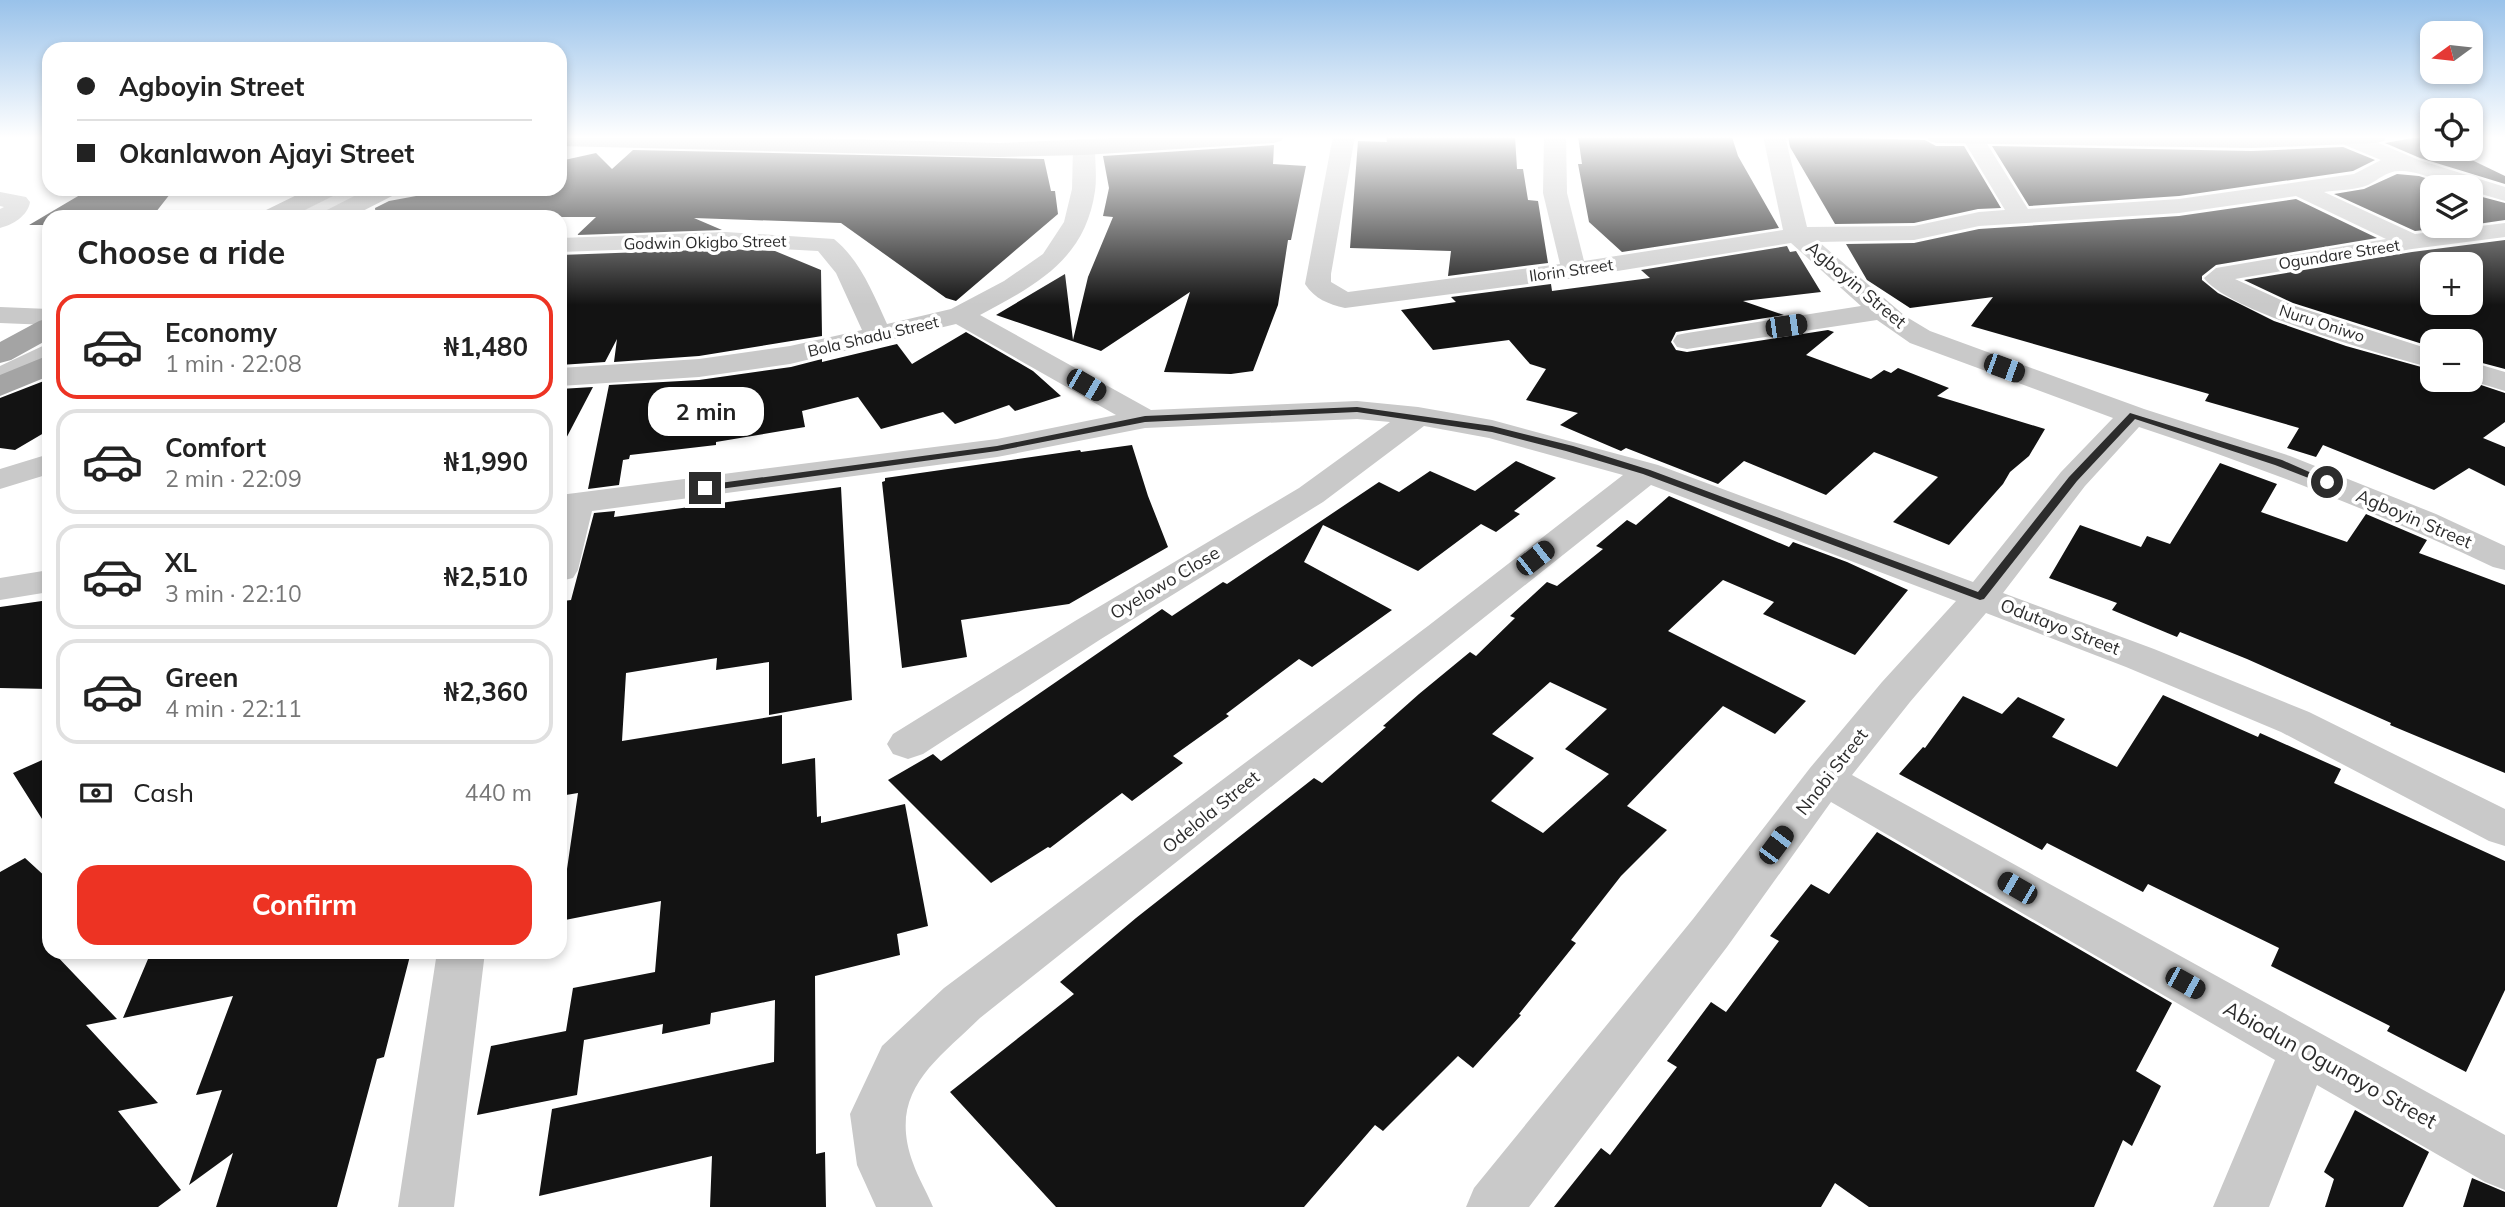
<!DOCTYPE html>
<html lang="en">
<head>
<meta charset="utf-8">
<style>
  :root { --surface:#fff; --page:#f2f2f2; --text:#222; --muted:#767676; --line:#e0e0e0; --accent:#ed3323 }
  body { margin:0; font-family:Mulish,sans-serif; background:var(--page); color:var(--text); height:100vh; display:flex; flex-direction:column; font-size:26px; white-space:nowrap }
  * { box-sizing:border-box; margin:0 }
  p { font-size:23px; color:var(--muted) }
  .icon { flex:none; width:38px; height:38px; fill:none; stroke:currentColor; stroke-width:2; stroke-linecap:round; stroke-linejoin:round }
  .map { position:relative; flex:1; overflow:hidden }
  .details { position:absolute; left:42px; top:210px; width:525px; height:749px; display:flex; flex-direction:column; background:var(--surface); border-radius:21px; box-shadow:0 4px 10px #0003 }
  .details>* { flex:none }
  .banner { position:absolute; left:42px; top:42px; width:525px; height:154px; border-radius:21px; box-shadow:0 4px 10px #0003; display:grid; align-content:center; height:154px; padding:0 35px; background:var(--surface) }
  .needle { width:46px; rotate:255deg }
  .buttons { position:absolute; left:2420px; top:21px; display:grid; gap:14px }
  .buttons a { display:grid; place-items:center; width:63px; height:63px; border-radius:14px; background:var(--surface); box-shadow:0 4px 10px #0003; font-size:35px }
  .end { position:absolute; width:32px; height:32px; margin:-16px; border:9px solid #2c2c2c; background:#fff; box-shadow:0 0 0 4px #fff }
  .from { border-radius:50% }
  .bubble { position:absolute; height:49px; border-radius:21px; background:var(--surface); box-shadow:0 4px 10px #0003; font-size:23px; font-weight:700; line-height:49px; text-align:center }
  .car { position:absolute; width:21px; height:42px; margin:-21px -10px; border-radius:9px; box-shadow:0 0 5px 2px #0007; background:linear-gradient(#222 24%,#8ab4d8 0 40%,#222 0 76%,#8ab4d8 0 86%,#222 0) }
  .banner b { display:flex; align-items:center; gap:24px; height:66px; font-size:26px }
  .banner b+b { border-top:2px solid var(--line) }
  .banner i { width:18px; height:18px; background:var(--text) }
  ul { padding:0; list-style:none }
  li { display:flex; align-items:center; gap:21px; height:105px; margin:0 14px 10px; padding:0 21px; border:4px solid var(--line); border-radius:21px }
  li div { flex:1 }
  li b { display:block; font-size:26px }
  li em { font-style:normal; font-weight:700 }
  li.on { border-color:var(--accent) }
  li>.icon { width:63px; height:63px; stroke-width:1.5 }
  h2 { padding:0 35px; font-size:32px; line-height:84px }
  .pay { display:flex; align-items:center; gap:18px; height:77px; padding:0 35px; font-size:26px }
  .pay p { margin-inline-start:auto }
  .action { display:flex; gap:14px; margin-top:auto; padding:14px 35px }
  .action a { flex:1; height:80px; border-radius:21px; background:var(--accent); color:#fff; font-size:28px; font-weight:700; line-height:80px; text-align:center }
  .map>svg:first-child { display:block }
</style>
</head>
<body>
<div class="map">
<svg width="2505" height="1207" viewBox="0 0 2505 1207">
  <rect width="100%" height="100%" fill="#fff"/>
  <path fill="#131313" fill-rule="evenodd" d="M1386,136H1515L1517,169H1523L1528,200L1538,201L1548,263L1448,276L1451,251L1350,248L1358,141L1387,142Z
    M1578,136L1732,137L1738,156L1779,228L1622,252L1589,222L1578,164H1582Z
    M1788,136L1925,140L1936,146H1964L2001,208L1978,209L1914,223L1835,224L1790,147Z
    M2424,136L2432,141V149H2449L2505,176V184L2420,158L2385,143Z
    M1274,145L1273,164L1306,166L1291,240H1288L1278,305L1253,371L1231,374L1164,372L1190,292L1101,351L996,315L1065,274L1073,340L1088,277L1113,217L1103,216L1109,188L1103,156Z
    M1992,146L2252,151L2343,147L2375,160L2353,171L2179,196L2029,206Z
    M633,150L1044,159L1051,191H1055L1058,214L956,301L946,298L841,223L694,218L722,230L577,235L596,217H376L375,208L389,201L454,189H560V161L596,153L612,169Z
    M2397,174L2419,176L2453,187H2432V226H2461L2415,231L2334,194L2364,189Z
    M90,189H174L152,217H49V225H29Z
    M2471,194L2505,203V220L2471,225Z
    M2296,199L2377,238L2216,265L2202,276V280L2218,293L2274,321L2346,346L2432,370V380H2466L2505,393V422L2483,438L2505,447V486L2469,468L2434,490L2323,445L2316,457L2287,448L2299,428L2205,401L2209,394L1971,326L1993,297L1910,308L1867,280L1846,244L1914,243L1979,229L2179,216Z
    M2505,240V369L2471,360V341H2432V347L2293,303L2244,280L2412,252ZM2432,264H2471V303H2432Z
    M1787,246L1790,252L1796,251L1821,292L1743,301L1784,315L1676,332L1671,342L1676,350L1687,352L1828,330L1834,332L1806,355L1871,379L1884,370L1891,373L1898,368L1949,388L1937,396L2045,429L2029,456L2010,472L2003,484L1949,545L1893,522L1938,477L1874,452L1826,495L1744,461L1718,484L1626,448L1621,451L1560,425L1578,413L1526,400L1546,369L1530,364L1509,340L1433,350L1401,310L1456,302L1451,297L1551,284L1552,291L1650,278L1641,270Z
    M726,249L775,251L821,270L822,336L699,356L614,362L617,339L605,362L560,365V255Z
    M966,332L1033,371L1061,396L1015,411L1009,405L955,424L943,412L881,429L858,397L802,411L805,427L716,442V445L630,455L629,459L623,460L619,485L588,489L609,385L699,380L791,367L822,359V362L897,344L912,364Z
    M49,379V430L15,450L0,448V398Z
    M593,387L560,450V389Z
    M1132,445L1148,496L1168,547L1069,604L961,620L967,657L902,668L882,482L885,481V478L1080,450L1081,452Z
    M1516,461L1556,478L1514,511L1520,514L1496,532L1481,524L1418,571L1323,525L1304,562L1392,610L1312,667L1299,659L1226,714L1229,716L1173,756L1183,763L1132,801L1122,793L1050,848L1048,847L991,883L888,780L933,754L941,761L1162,609L1172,616L1223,582L1227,584L1379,482L1399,492L1430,471L1475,491Z
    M2220,463L2277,484L2261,512L2347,542L2366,514L2427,540L2419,553L2505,585V773L2390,725L2391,723L2247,659L2180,632L2177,637L2112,610L2117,603L2049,578L2080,525L2141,547L2147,536L2170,544Z
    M841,487L852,700L769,715V662L716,670L717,658L626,673L622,741L782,715V764L815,758L817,817L821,816V823L905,804L928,926L897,934L900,955L815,976L816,1154L825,1152L826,1207H710L712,1156L539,1196L552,1109L774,1062L775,1000L711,1013L710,1024L662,1034L663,1024L584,1040L577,1095L477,1115L491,1046L566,1031L573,988L655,972L661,901L560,921V888L563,870L567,869L578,793L560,796V615L563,601L571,600L594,513L615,511L614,517Z
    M1669,496L1789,547L1793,542L1847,562L1908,590L1855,655L1763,614L1774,602L1723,580L1668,631L1806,701L1775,734L1723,706L1627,806L1667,830L1621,876L1571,940L1576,943L1519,1014L1521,1015L1473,1068L1458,1056L1383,1131L1375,1125L1304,1207H1056L950,1092L1074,994L1060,982L1136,918L1314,778L1322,783L1386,727L1383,726L1419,694L1470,652L1476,656L1515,618L1510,616L1547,582L1557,586L1603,549L1596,546L1627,520L1636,525ZM1550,682L1607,709L1565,749L1609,774L1543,833L1491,801L1534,758L1492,734Z
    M49,600V689L0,688V607Z
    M2163,695L2258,737L2260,733L2341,769L2334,783L2505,861V990L2466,1072L2387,1031L2390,1026L2271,966L2279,948L2148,884L2143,892L2047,843L2042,850L1899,774L1923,747L1925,748L1963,696L2002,714L2018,697L2065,719L2052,737L2117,767Z
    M49,757V830L13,773Z
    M1877,832L2172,1003L2136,1071L2161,1086L2132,1146L2123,1140L2094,1207H1869L1835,1183L1821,1207H1554L1601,1148L1610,1155L1677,1067L1667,1061L1711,1002L1726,1012L1779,941L1770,936L1811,884L1829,894Z
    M25,858L49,880V952H53L117,1019L86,1025L158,1103L118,1111L181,1190L158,1207H0V872Z
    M151,952H411L384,1057L377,1059L337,1207H216L233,1153L189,1185L222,1090L196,1095L233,996L123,1018Z
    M2355,1110L2429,1152L2403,1207H2325L2334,1179L2324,1172Z
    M2472,1178L2505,1192V1207H2463Z"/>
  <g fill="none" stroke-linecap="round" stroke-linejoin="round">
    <path fill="#c9c9c9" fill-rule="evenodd" d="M1333,136H1355L1331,274V282L1348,292L1560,264L1543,193L1544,136H1566L1567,193L1584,261L1783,230L1763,136H1785L1807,227L1914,226L1979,212L2005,210L1961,136H1982L2028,209L2179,199L2354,174L2381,160L2335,141L2333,136H2362L2419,160L2505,187V201L2471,191V187C2447,187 2426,172 2402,171C2387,170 2380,179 2368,185C2355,190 2338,190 2324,192L2415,234L2505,223V237L2412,249L2235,279L2292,305L2432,350V368C2387,356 2228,312 2204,278L2216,268L2386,239L2296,196L2179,213L1979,226L1914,240L1819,242L1905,316L1930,331L2144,409L2290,456L2436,514L2505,546V570L2493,567C2375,511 2262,468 2139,427L2085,486L2003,593L2154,649L2309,712L2505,809V846L2489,841L2281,732L2126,667L1986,613L1910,702L1852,775L2505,1135V1190L2485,1182L2317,1085L2269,1207H2213L2275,1060L1831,802L1727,947L1529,1207H1466L1474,1188L1693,919L1810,768L1882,682L1956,601L1651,485L980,1018C935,1062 887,1092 913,1163C918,1178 927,1192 933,1207H876L857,1165L850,1114L882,1046L944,988L1428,626L1623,475L1489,438L1424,426L1323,502L1101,639L923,754L908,759L893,754L887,744L893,734L1075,621L1299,488L1390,422L1357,419L1145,428L997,457L592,511L578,570L573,578L560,581V495L997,439L1116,415L956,324L790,364L699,377L560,386V368L699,359L790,346L862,330L836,273L818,251L726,246L560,252V238L726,232L834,239C860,260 873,293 887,324L951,309L1004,281L1043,254L1064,222L1072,189L1073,148L1076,143H1092L1095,148C1095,162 1097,177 1095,191C1085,260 1036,285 980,315L1151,410L1357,401L1418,407L1492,420L1658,465L1973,582L2061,472L2113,418L1910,343L1877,320L1687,349L1677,347L1673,341L1677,335L1687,333L1861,306L1791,243L1574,278L1345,308C1328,304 1315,299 1305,284Z
      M341,189H371L367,194L323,217H293L296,212Z
      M0,192L26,197L30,202C28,216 12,225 0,228V209L4,207L0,206Z
      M0,307L49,309V325L0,323Z
      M49,343V363L10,384L0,387V366Z
      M2471,362L2505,372V391L2469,380H2471Z
      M49,454V474L0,489V469Z
      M49,570V592L0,600V578Z
      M437,952H485L454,1207H398Z"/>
    <path fill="#a4a4a4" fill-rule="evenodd" d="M560,136H727L1000,143L1160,136H1284L1281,141L1273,143L1084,155L1000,157L560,146Z
      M1926,136H2387L2384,141L2376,143L2252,148L1937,143L1929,141Z
      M309,189H340L337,194L291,217H258L262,212Z
      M368,189H399L396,194L351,217H319L323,212Z
      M49,318V339L11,360L0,363V342L39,321Z
      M49,355V376L0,396V375Z"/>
  </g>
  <linearGradient id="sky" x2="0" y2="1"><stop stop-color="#99c2ea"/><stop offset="0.45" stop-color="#fff"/><stop offset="1" stop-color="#fff" stop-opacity="0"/></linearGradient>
  <rect width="2505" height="305" fill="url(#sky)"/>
  <path fill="#2c2c2c" d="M1357,407L1492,426L1573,446L1650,470L1978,592L2069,477L2130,413L2282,460L2332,482L2324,484L2275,465L2135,419L2077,481L1984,599L1980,600L1643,474L1566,451L1492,432L1357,412L1145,422L997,451L705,491L700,488L705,485L997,446L1145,416Z"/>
  <g text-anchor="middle" stroke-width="7" stroke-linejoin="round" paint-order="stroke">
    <g font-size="16" fill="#2c2c2c" stroke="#fff">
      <text transform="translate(705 242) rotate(-1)" y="6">Godwin Okigbo Street</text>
      <text transform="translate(2339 254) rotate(-9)" y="6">Ogundare Street</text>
      <text transform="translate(1571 270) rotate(-8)" y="6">Ilorin Street</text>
      <text transform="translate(2322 323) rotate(18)" y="6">Nuru Oniwo</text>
      <text transform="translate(873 336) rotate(-13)" y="6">Bola Shadu Street</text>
    </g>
    <g font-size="18" fill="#2c2c2c" stroke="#fff">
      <text transform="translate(1856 285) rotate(40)" y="6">Agboyin Street</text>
      <text transform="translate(2414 519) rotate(23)" y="6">Agboyin Street</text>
      <text transform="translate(1165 583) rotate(-31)" y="6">Oyelowo Close</text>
      <text transform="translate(2060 627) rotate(21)" y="6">Odutayo Street</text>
      <text transform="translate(1832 772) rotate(-52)" y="6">Nnobi Street</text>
      <text transform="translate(1211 812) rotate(-39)" y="6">Odelola Street</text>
    </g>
    <g font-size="21" fill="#2c2c2c" stroke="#fff">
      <text transform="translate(2330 1065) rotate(29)" y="7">Abiodun Ogunayo Street</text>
    </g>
  </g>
</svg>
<div class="buttons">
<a><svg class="needle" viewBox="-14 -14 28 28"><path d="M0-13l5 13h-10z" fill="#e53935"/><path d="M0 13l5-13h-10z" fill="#767676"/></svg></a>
<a><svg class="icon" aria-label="locate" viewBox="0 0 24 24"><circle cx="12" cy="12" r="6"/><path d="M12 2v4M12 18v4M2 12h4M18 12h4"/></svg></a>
<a><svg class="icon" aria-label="layers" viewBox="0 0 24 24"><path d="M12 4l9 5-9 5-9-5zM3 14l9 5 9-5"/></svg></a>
<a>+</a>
<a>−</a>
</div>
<i class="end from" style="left:2327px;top:482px"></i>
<i class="end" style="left:705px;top:488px"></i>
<div class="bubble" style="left:648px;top:387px;width:116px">2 min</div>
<i class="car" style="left:1786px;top:326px;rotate:82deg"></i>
<i class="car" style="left:2004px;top:368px;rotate:110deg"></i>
<i class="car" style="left:1086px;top:385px;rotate:120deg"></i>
<i class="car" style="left:1535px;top:558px;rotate:52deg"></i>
<i class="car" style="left:1776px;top:845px;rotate:37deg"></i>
<i class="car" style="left:2017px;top:888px;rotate:300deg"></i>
<i class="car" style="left:2185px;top:983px;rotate:119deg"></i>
<div class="banner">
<b><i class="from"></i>Agboyin Street</b>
<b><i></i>Okanlawon Ajayi Street</b>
</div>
<section class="details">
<h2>Choose a ride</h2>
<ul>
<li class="on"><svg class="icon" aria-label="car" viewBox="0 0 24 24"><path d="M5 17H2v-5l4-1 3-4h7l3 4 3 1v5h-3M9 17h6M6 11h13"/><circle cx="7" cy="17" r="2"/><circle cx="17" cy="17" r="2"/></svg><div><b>Economy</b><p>1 min · 22:08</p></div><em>₦1,480</em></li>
<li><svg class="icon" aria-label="car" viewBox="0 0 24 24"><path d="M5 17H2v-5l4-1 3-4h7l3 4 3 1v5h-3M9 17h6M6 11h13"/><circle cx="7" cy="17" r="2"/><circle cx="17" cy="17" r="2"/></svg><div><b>Comfort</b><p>2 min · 22:09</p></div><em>₦1,990</em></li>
<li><svg class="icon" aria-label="car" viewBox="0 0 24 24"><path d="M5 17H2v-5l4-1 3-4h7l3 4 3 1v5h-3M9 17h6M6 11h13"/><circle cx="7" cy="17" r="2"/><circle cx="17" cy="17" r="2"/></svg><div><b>XL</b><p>3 min · 22:10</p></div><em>₦2,510</em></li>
<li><svg class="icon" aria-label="car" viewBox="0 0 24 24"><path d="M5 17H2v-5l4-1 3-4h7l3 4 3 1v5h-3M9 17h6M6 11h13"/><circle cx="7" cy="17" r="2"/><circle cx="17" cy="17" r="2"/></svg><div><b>Green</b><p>4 min · 22:11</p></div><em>₦2,360</em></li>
</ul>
<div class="pay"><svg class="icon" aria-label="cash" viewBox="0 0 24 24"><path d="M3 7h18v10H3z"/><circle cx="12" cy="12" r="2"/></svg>Cash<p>440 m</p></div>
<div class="action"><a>Confirm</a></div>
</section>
</div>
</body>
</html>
